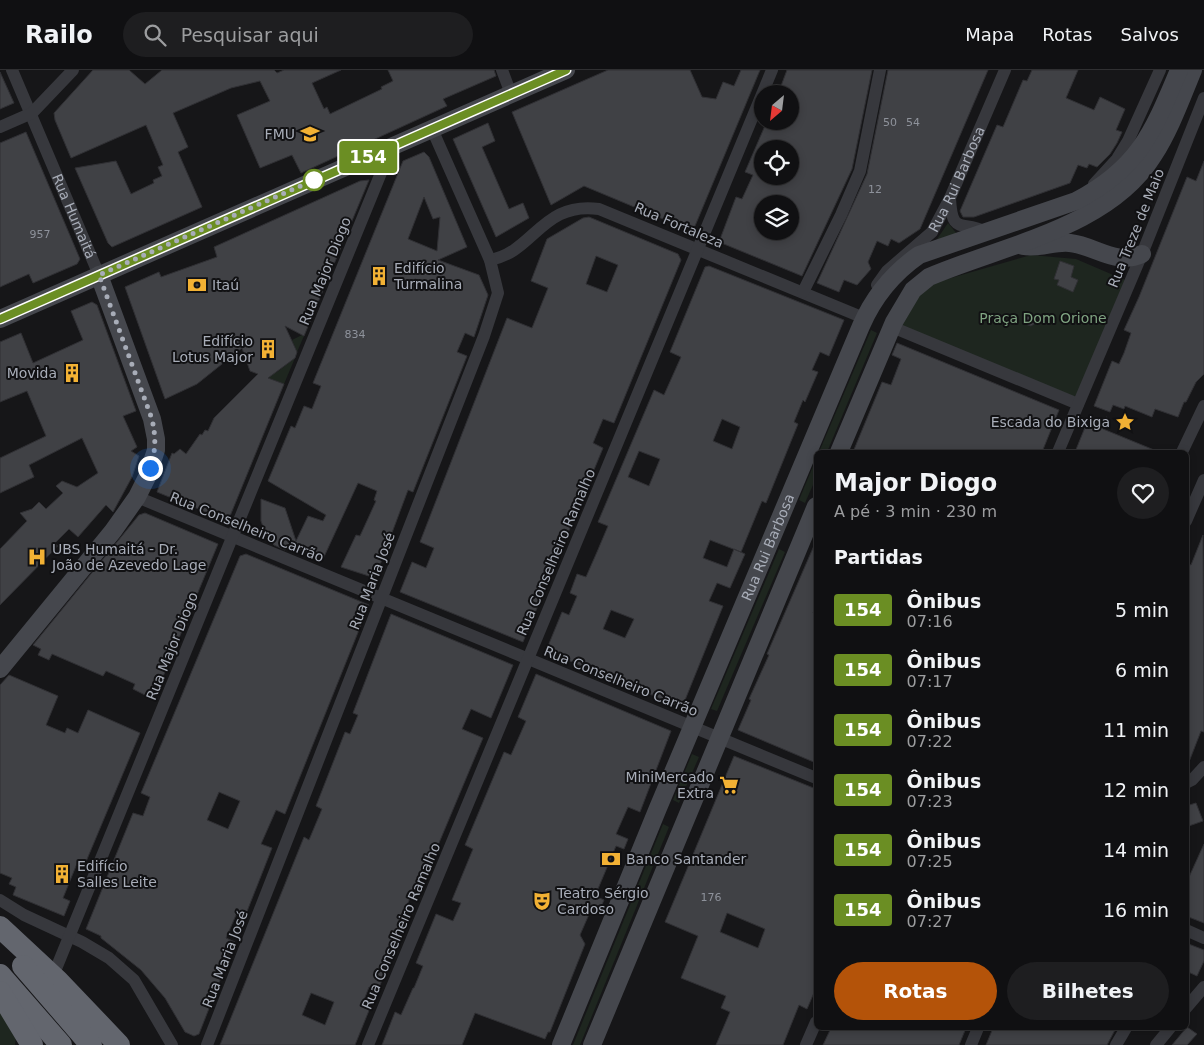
<!DOCTYPE html>
<html lang="pt">
<head>
<meta charset="utf-8">
<style>
  :root { --surface:#101012; --page:#1e1e20; --text:#f1f3f6; --muted:#9c9d9f; --line:#303032; --accent:#b45309 }
  body { margin:0; font-family:"DejaVu Sans",sans-serif; background:var(--page); color:var(--text); height:100vh; display:flex; flex-direction:column; font-size:19px; white-space:nowrap }
  * { box-sizing:border-box; margin:0 }
  p { font-size:16px; color:var(--muted) }
  .icon { flex:none; width:28px; height:28px; fill:none; stroke:currentColor; stroke-width:2; stroke-linecap:round; stroke-linejoin:round }
  .map { position:relative; flex:1; overflow:hidden }
  .details { position:absolute; left:814px; top:380px; width:375px; height:580px; display:flex; flex-direction:column; background:var(--surface); border-radius:8px; box-shadow:0 2px 8px #0003,0 0 0 1px var(--line) }
  .details>* { flex:none }
  .badge { padding:0 10px; border-radius:4px; font-size:18px; line-height:32px }
  .needle { width:32px; rotate:208deg }
  .fabs { position:absolute; left:754px; top:15px; display:grid; gap:10px }
  .fabs a { display:grid; place-items:center; width:45px; height:45px; border-radius:50%; background:var(--surface); box-shadow:0 2px 8px #0003,0 0 0 1px var(--line); font-size:25px }
  .you { position:absolute; width:25px; height:25px; margin:-12px; border:4px solid #fff; border-radius:50%; background:#1a73e8; box-shadow:0 0 0 8px #1a73e833 }
  .map>.badge { position:absolute; translate:-50% -50%; box-shadow:0 0 0 2px #fff }
  h2 { padding:0 20px; font-size:19px; line-height:45px }
  .round { display:grid; place-items:center; flex:none; width:52px; height:52px; border-radius:26px; background:var(--page) }
  .summary { display:flex; align-items:center; justify-content:space-between; height:85px; padding:0 20px }
  h1 { font-size:24px; font-weight:800; line-height:38px }
  .action { display:flex; gap:10px; margin-top:auto; padding:10px 20px }
  .action a { flex:1; height:58px; border-radius:30px; background:var(--accent); color:#fff; font-size:20px; font-weight:800; line-height:58px; text-align:center }
  .action a+a { background:var(--page); color:var(--text) }
  ul { padding:0; list-style:none }
  li { display:flex; align-items:center; gap:15px; height:60px; padding:0 20px }
  li div { flex:1 }
  li b { display:block; font-size:19px }
  li em { font-style:normal }
  li .badge { min-width:55px; font-weight:700; text-align:center }
  header { display:flex; align-items:center; gap:30px; box-sizing:border-box; height:70px; padding:0 25px; background:var(--surface); border-bottom:1px solid var(--line) }
  header strong { font-size:24px }
  nav { display:flex; gap:28px; margin-inline-start:auto; font-size:18px }
  .search { width:350px; height:45px; background:var(--page); display:flex; align-items:center; gap:12px; box-sizing:border-box; padding:0 18px; border-radius:28px; color:var(--muted); font-size:19px }
  .map>svg:first-child { display:block }
  .green { fill:#1e261f }
  .building { fill:#404145; stroke:#303034; fill-rule:evenodd }
  .lines { fill:none; stroke-linecap:round; stroke-linejoin:round }
  .street { stroke:#37383d; stroke-width:12 }
  .secondary { stroke:#45474d; stroke-width:18 }
  .highway-bridge { stroke:#63666e; stroke-width:22 }
  .line-casing { stroke:#fff; stroke-width:11 }
  .line { stroke:#6b8e23; stroke-width:8 }
  .walk { stroke:#a8adb8; stroke-width:5; stroke-dasharray:0 9 }
  .stop-dot { fill:#fff; stroke:#6b8e23; stroke-width:2.5 }
  .labels { text-anchor:middle; stroke-width:4; stroke-linejoin:round; paint-order:stroke }
  .number-label { font-size:11px; fill:#8e929b }
  .poi-label { font-size:14px; fill:#a8adb8; stroke:#111113; text-anchor:start }
  .street-label { font-size:14px; fill:#a8adb8; stroke:#111113 }
  .park-label { font-size:14px; fill:#7fa381; stroke:#111113 }
</style>
</head>
<body>
<header>
<strong>Railo</strong>
<div class="search"><svg class="icon" aria-label="search" viewBox="0 0 24 24"><circle cx="10" cy="10" r="6"/><path d="M15 15l6 6"/></svg>Pesquisar aqui</div>
<nav><a>Mapa</a><a>Rotas</a><a>Salvos</a></nav>
</header>
<div class="map">
<svg width="1204" height="975" viewBox="0 0 1204 975">
  <rect width="100%" height="100%" fill="#161618"/>
  <g class="green">
    <path d="M 948,153 L 957,164 L 933,175 Z"/>
    <path d="M 1031,185 L 1076,189 L 1125,210 L 1076,328 L 901,256 L 918,227 L 937,212 Z"/>
    <path d="M 871,260 L 877,263 L 827,382 L 819,382 Z"/>
    <path d="M 302,265 L 304,266 L 297,282 L 292,270 Z"/>
    <path d="M 295,288 L 284,314 L 264,306 L 277,302 Z"/>
    <path d="M 816,389 L 816,408 L 805,433 L 799,430 Z"/>
    <path d="M 779,479 L 785,482 L 717,641 L 711,639 Z"/>
    <path d="M 692,684 L 699,687 L 679,733 L 673,730 Z"/>
    <path d="M 663,754 L 669,757 L 580,975 L 573,975 Z"/>
    <path d="M 0,940 L 16,967 L 15,975 L 0,975 Z"/>
  </g>
  <g class="building">
    <path d="M 93,0 L 129,0 L 145,14 L 162,0 L 274,0 L 277,3 L 284,0 L 341,0 L 312,13 L 324,39 L 327,37 L 330,44 L 382,19 L 381,17 L 393,11 L 388,0 L 494,0 L 496,6 L 443,29 L 447,36 L 301,103 L 292,85 L 260,98 L 237,45 L 270,31 L 260,11 L 231,18 L 173,43 L 188,77 L 178,82 L 202,137 L 112,177 L 108,173 L 75,98 L 116,91 L 131,124 L 154,113 L 153,110 L 162,106 L 158,97 L 163,95 L 146,55 L 71,88 L 55,50 L 54,43 Z"/>
    <path d="M 608,0 L 690,0 L 702,27 L 716,29 L 723,12 L 734,16 L 741,0 L 760,0 L 695,156 L 687,159 L 584,116 L 551,135 L 512,42 Z"/>
    <path d="M 787,0 L 872,0 L 852,99 L 802,206 L 719,172 L 736,127 L 742,129 L 753,105 L 745,102 L 767,51 L 790,51 L 790,24 L 778,24 ZM 762,79 L 790,79 L 790,106 L 762,106 ZM 762,134 L 790,134 L 790,161 L 762,161 Z"/>
    <path d="M 888,0 L 988,0 L 920,159 L 899,173 L 891,169 L 888,176 L 877,171 L 868,192 L 871,199 L 857,215 L 844,210 L 839,222 L 817,213 L 867,104 Z"/>
    <path d="M 1032,0 L 1078,0 L 1066,28 L 1094,40 L 1100,27 L 1125,39 L 1116,60 L 1122,62 L 1117,73 L 1110,84 L 1097,97 L 1089,94 L 1087,98 L 1078,95 L 1070,113 L 974,147 L 963,147 L 960,141 L 997,55 L 1003,57 L 1023,10 L 1027,11 Z"/>
    <path d="M 0,2 L 14,33 L 0,39 Z"/>
    <path d="M 488,53 L 495,71 L 482,77 L 509,139 L 523,133 L 529,148 L 496,167 L 453,69 Z"/>
    <path d="M 26,62 L 80,189 L 77,194 L 33,213 L 29,204 L 0,217 L 0,73 Z"/>
    <path d="M 424,82 L 429,87 L 467,177 L 438,190 L 479,205 L 488,225 L 474,267 L 465,263 L 457,282 L 467,286 L 413,422 L 408,420 L 375,508 L 341,497 L 356,465 L 360,466 L 376,431 L 374,430 L 377,421 L 358,413 L 323,489 L 288,475 L 285,480 L 274,475 L 266,465 L 261,451 L 261,429 L 285,438 L 296,471 L 308,446 L 323,451 L 326,445 L 268,411 L 291,356 L 295,358 L 304,336 L 312,339 L 321,316 L 313,313 L 403,91 ZM 424,127 L 433,149 L 440,147 L 437,181 L 408,169 Z"/>
    <path d="M 1204,91 L 1204,304 L 1196,312 L 1186,332 L 1184,332 L 1178,347 L 1155,339 L 1152,347 L 1125,336 L 1124,339 L 1113,335 L 1110,342 L 1094,336 L 1112,291 L 1119,294 L 1124,283 L 1131,263 L 1124,260 L 1139,227 L 1187,107 L 1196,111 Z"/>
    <path d="M 369,110 L 304,266 L 285,256 L 297,282 L 295,288 L 268,308 L 284,314 L 228,451 L 157,422 L 172,383 L 174,384 L 180,379 L 186,384 L 200,364 L 202,365 L 205,360 L 208,361 L 214,348 L 258,304 L 250,301 L 242,278 L 197,314 L 165,329 L 125,217 L 159,202 L 161,207 L 217,187 L 214,177 L 360,111 Z"/>
    <path d="M 589,147 L 678,184 L 681,190 L 614,353 L 603,349 L 593,373 L 603,378 L 523,572 L 400,522 L 412,492 L 426,498 L 434,478 L 420,472 L 507,248 L 532,258 L 548,218 L 531,211 L 547,169 L 583,148 ZM 596,186 L 618,195 L 607,222 L 586,214 Z"/>
    <path d="M 1060,191 L 1074,196 L 1071,207 L 1078,210 L 1073,222 L 1057,215 L 1059,210 L 1054,209 Z"/>
    <path d="M 709,196 L 844,250 L 829,286 L 820,282 L 812,300 L 818,302 L 805,332 L 803,330 L 794,352 L 798,354 L 766,433 L 762,431 L 741,482 L 710,470 L 703,488 L 727,497 L 734,479 L 745,484 L 730,518 L 717,513 L 709,531 L 723,536 L 683,635 L 676,635 L 546,581 L 562,542 L 569,545 L 577,526 L 570,523 L 577,504 L 586,507 L 597,482 L 608,456 L 598,452 L 654,320 L 664,325 L 681,287 L 670,282 L 705,197 ZM 722,349 L 740,357 L 732,379 L 713,371 ZM 639,381 L 660,389 L 649,416 L 628,407 ZM 611,540 L 634,549 L 625,568 L 603,559 Z"/>
    <path d="M 92,232 L 97,235 L 136,341 L 123,346 L 137,377 L 131,381 L 139,386 L 132,407 L 113,442 L 106,435 L 78,467 L 69,459 L 55,473 L 58,476 L 0,535 L 0,479 L 27,451 L 20,443 L 32,439 L 39,432 L 46,439 L 63,423 L 56,416 L 62,411 L 77,417 L 98,403 L 82,368 L 29,395 L 34,407 L 0,423 L 0,388 L 46,366 L 27,321 L 0,332 L 0,272 L 21,263 L 33,293 L 83,270 L 71,241 Z"/>
    <path d="M 1029,243 L 1035,245 L 1037,252 L 1031,256 L 1025,254 L 1024,247 Z"/>
    <path d="M 897,273 L 1059,340 L 1042,382 L 853,382 L 882,312 L 891,315 L 901,289 L 892,285 Z"/>
    <path d="M 1107,347 L 1103,359 L 1159,382 L 1075,382 L 1086,355 Z"/>
    <path d="M 145,443 L 218,474 L 157,621 L 151,621 L 149,627 L 133,619 L 135,614 L 106,601 L 103,606 L 52,584 L 49,590 L 38,585 L 41,579 L 33,575 L 139,445 Z"/>
    <path d="M 1203,465 L 1204,662 L 1201,661 L 1187,697 L 1186,493 L 1191,495 Z"/>
    <path d="M 816,471 L 816,535 L 813,543 L 816,544 L 816,693 L 738,660 L 751,630 L 749,629 L 769,585 L 767,584 Z"/>
    <path d="M 246,484 L 369,535 L 285,744 L 276,740 L 261,774 L 272,778 L 244,849 L 236,845 L 226,868 L 235,872 L 199,964 L 194,966 L 185,962 L 165,928 L 141,900 L 101,868 L 101,866 L 86,859 L 133,743 L 143,746 L 150,727 L 141,723 L 240,486 ZM 219,722 L 240,731 L 228,759 L 207,750 Z"/>
    <path d="M 391,544 L 513,595 L 491,648 L 471,639 L 462,659 L 483,668 L 418,823 L 413,821 L 401,849 L 406,851 L 378,920 L 369,917 L 362,935 L 370,938 L 355,975 L 220,975 L 304,767 L 309,770 L 322,739 L 316,736 L 345,662 L 350,664 L 358,645 L 353,643 ZM 311,923 L 334,932 L 325,955 L 302,945 Z"/>
    <path d="M 536,604 L 671,661 L 640,742 L 628,737 L 616,764 L 628,769 L 624,779 L 616,776 L 595,826 L 604,830 L 601,837 L 590,842 L 580,865 L 585,874 L 550,962 L 548,962 L 545,969 L 475,943 L 462,975 L 382,975 L 395,942 L 401,945 L 413,918 L 414,918 L 423,896 L 416,893 L 436,844 L 453,851 L 461,833 L 452,830 L 473,779 L 465,775 L 504,682 L 511,685 L 526,651 L 518,647 Z"/>
    <path d="M 9,605 L 58,626 L 46,655 L 65,663 L 67,658 L 78,663 L 88,640 L 140,663 L 85,794 L 78,791 L 63,828 L 70,831 L 64,846 L 13,825 L 16,817 L 9,814 L 12,808 L 0,803 L 0,615 Z"/>
    <path d="M 734,686 L 816,719 L 816,918 L 807,939 L 799,935 L 783,975 L 716,975 L 730,942 L 721,938 L 726,926 L 681,908 L 698,866 L 665,852 ZM 727,843 L 765,859 L 758,878 L 720,862 Z"/>
    <path d="M 1196,733 L 1203,751 L 1186,757 L 1186,736 Z"/>
    <path d="M 1204,774 L 1204,853 L 1186,846 L 1186,806 L 1189,807 Z"/>
    <path d="M 1186,873 L 1204,880 L 1204,891 L 1197,906 L 1186,901 Z"/>
    <path d="M 1187,957 L 1197,964 L 1187,975 L 1172,975 Z"/>
    <path d="M 831,958 L 966,958 L 959,975 L 823,975 Z"/>
    <path d="M 993,958 L 1116,958 L 1107,975 L 986,975 Z"/>
  </g>
  <g class="lines">
    <g class="street">
      <path id="s1" d="M 12,0 L 99,205"/>
      <path d="M 502,0 L 511,24"/>
      <path d="M 0,57 L 32,43 L 73,0"/>
      <path d="M 1094,114 L 1117,89 L 1128,71 L 1160,0"/>
      <path d="M 950,128 C 952,167 962,149 986,162"/>
      <path d="M 490,190 C 534,182 542,131 599,139 L 864,248"/>
      <path id="s2" d="M 877,215 L 887,201 L 932,162 L 950,128 L 1005,0"/>
      <path d="M 803,222 L 841,145 L 860,101 L 880,0"/>
      <path d="M 892,257 L 1078,334"/>
      <path d="M 1058,382 L 1142,184 L 1204,28"/>
      <path d="M 1182,382 L 1204,336"/>
      <path d="M 137,427 L 816,708"/>
      <path d="M 1186,451 L 1204,410"/>
      <path d="M 1186,713 L 1192,710 L 1204,697"/>
      <path d="M 0,830 L 24,845 L 82,872 L 109,888 L 134,910 L 172,975"/>
      <path d="M 1186,860 L 1204,868"/>
      <path d="M 51,911 L 392,76"/>
      <path d="M 1186,938 L 1204,917"/>
      <path d="M 207,975 L 484,266 L 498,223 L 490,190 L 432,59"/>
      <path d="M 368,975 L 772,0"/>
      <path d="M 806,975 L 816,952"/>
      <path d="M 971,975 L 978,958"/>
      <path d="M 1116,975 L 1126,958"/>
      <path d="M 1156,975 L 1170,958"/>
    </g>
    <g class="secondary">
      <path d="M 1023,176 C 1039,179 1055,171 1070,173 C 1096,176 1116,196 1142,184"/>
      <path d="M 0,249 L 566,0"/>
      <path d="M 839,382 L 894,252 L 913,220 L 929,207 C 1003,175 1108,158 1153,86 C 1170,60 1181,29 1193,0"/>
      <path d="M 0,599 L 113,461 L 137,427 L 147,407 L 156,380 L 156,369 L 152,349 L 99,205"/>
      <path id="s3" d="M 561,975 L 658,738 L 861,256 C 874,226 893,203 919,185 L 1076,131 C 1139,98 1153,62 1179,0"/>
      <path d="M 592,975 L 816,436"/>
    </g>
    <g class="highway-bridge">
      <path d="M 0,857 L 58,911 L 119,975"/>
      <path d="M 23,896 L 91,975"/>
      <path d="M 0,905 L 61,975"/>
      <path d="M 0,922 L 32,975"/>
    </g>
  </g>
  <g class="lines">
    <g class="line-casing">
      <path id="line" d="M 0,249 L 566,0"/>
    </g>
    <use href="#line" class="line"/>
    <path class="walk" d="M 150,398 C 156,380 156,368 152,349 L 99,205 L 314,110"/>
  </g>
  <defs>
    <g id="university-bare" transform="scale(1.5)"><path d="M0-5L7-2L0 1L-7-2ZM-4 1L0 2.5L4 1V4Q0 6-4 4Z" fill="#f2b134" stroke="#111113" stroke-width="2.5" paint-order="stroke"/></g>
    <g id="building-bare" transform="scale(1.5)"><path d="M-4-6H4V6H1V3H-1V6H-4ZM-2.5-4.3h1.7v1.8h-1.7ZM.8-4.3h1.7v1.8H.8ZM-2.5-1h1.7V.8h-1.7ZM.8-1h1.7V.8H.8Z" fill="#f2b134" stroke="#111113" stroke-width="2.5" paint-order="stroke"/></g>
    <g id="bank-bare" transform="scale(1.5)"><path d="M-6-4H6V4H-6ZM0-2.3a2.3 2.3 0 1 0 0 4.6a2.3 2.3 0 1 0 0-4.6Z" fill="#f2b134" stroke="#111113" stroke-width="2.5" paint-order="stroke"/></g>
    <g id="sight-bare" transform="scale(1.5)"><path d="M0-6L1.8-2.2L6-1.7L2.9 1.2L3.7 5.4L0 3.3L-3.7 5.4L-2.9 1.2L-6-1.7L-1.8-2.2Z" fill="#f2b134" stroke="#111113" stroke-width="2.5" paint-order="stroke"/></g>
    <g id="hospital-bare" transform="scale(1.5)"><path d="M-5-5h3v3.5h4V-5h3V5h-3V1.5h-4V5h-3Z" fill="#f2b134" stroke="#111113" stroke-width="2.5" paint-order="stroke"/></g>
    <g id="supermarket-bare" transform="scale(1.5)"><path d="M-6-5.5h2.5l.6 2H6L4.5 2H-2.5L-4.4-4H-6ZM-1.5 3.2a1.3 1.3 0 1 0 .1 0ZM3 3.2a1.3 1.3 0 1 0 .1 0Z" fill="#f2b134" stroke="#111113" stroke-width="2.5" paint-order="stroke"/></g>
    <g id="theatre-bare" transform="scale(1.5)"><path d="M-5-5.5Q0-4 5-5.5V0Q5 5 0 6Q-5 5-5 0ZM-3.3-2.5H-1v1.5H-3.3ZM1-2.5H3.3v1.5H1ZM-2.8 1Q0 5.5 2.8 1Z" fill="#f2b134" stroke="#111113" stroke-width="2.5" paint-order="stroke"/></g>
  </defs>
  <g fill-rule="evenodd">
    <use href="#university-bare" x="310" y="64"/>
    <use href="#building-bare" x="379" y="206"/>
    <use href="#bank-bare" x="197" y="215"/>
    <use href="#building-bare" x="268" y="279"/>
    <use href="#building-bare" x="72" y="303"/>
    <use href="#sight-bare" x="1125" y="352"/>
    <use href="#hospital-bare" x="37" y="487"/>
    <use href="#supermarket-bare" x="729" y="715"/>
    <use href="#bank-bare" x="611" y="789"/>
    <use href="#building-bare" x="62" y="804"/>
    <use href="#theatre-bare" x="542" y="831"/>
  </g>
  <circle class="stop-dot" cx="314" cy="110" r="10"/>
  <g class="labels">
    <g class="number-label">
      <text x="890" y="56">50</text>
      <text x="913" y="56">54</text>
      <text x="875" y="123">12</text>
      <text x="40" y="168">957</text>
      <text x="355" y="268">834</text>
      <text x="711" y="831">176</text>
    </g>
    <g class="poi-label">
      <text x="295" y="69" text-anchor="end">FMU</text>
      <text x="394" y="203">Edifício<tspan x="394" dy="16">Turmalina</tspan></text>
      <text x="212" y="220">Itaú</text>
      <text x="253" y="276" text-anchor="end">Edifício<tspan x="253" dy="16">Lotus Major</tspan></text>
      <text x="57" y="308" text-anchor="end">Movida</text>
      <text x="1110" y="357" text-anchor="end">Escada do Bixiga</text>
      <text x="52" y="484">UBS Humaitá - Dr.<tspan x="52" dy="16">João de Azevedo Lage</tspan></text>
      <text x="714" y="712" text-anchor="end">MiniMercado<tspan x="714" dy="16">Extra</tspan></text>
      <text x="626" y="794">Banco Santander</text>
      <text x="77" y="801">Edifício<tspan x="77" dy="16">Salles Leite</tspan></text>
      <text x="557" y="828">Teatro Sérgio<tspan x="557" dy="16">Cardoso</tspan></text>
    </g>
    <g class="street-label">
      <text dy="5" stroke="none"><textPath href="#s2" startOffset="135">Rua Rui Barbosa</textPath></text>
      <text dy="5" stroke="none"><textPath href="#s1" startOffset="159">Rua Humaitá</textPath></text>
      <text transform="translate(679 155) rotate(23)" y="5">Rua Fortaleza</text>
      <text transform="translate(1136 158) rotate(-68)" y="5">Rua Treze de Maio</text>
      <text transform="translate(325 201) rotate(-68)" y="5">Rua Major Diogo</text>
      <text transform="translate(247 457) rotate(22)" y="5">Rua Conselheiro Carrão</text>
      <text dy="5" stroke="none"><textPath href="#s3" startOffset="539">Rua Rui Barbosa</textPath></text>
      <text transform="translate(556 482) rotate(-67)" y="5">Rua Conselheiro Ramalho</text>
      <text transform="translate(372 511) rotate(-69)" y="5">Rua Maria José</text>
      <text transform="translate(172 576) rotate(-68)" y="5">Rua Major Diogo</text>
      <text transform="translate(621 611) rotate(22)" y="5">Rua Conselheiro Carrão</text>
      <text transform="translate(401 856) rotate(-67)" y="5">Rua Conselheiro Ramalho</text>
      <text transform="translate(225 889) rotate(-69)" y="5">Rua Maria José</text>
    </g>
    <g class="park-label">
      <text x="1043" y="253">Praça Dom Orione</text>
    </g>
  </g>
</svg>
<div class="fabs">
<a><svg class="needle" viewBox="-14 -14 28 28"><path d="M0-13l5 13h-10z" fill="#e53935"/><path d="M0 13l5-13h-10z" fill="#9c9d9f"/></svg></a>
<a><svg class="icon" aria-label="locate" viewBox="0 0 24 24"><circle cx="12" cy="12" r="6"/><path d="M12 2v4M12 18v4M2 12h4M18 12h4"/></svg></a>
<a><svg class="icon" aria-label="layers" viewBox="0 0 24 24"><path d="M12 4l9 5-9 5-9-5zM3 14l9 5 9-5"/></svg></a>
</div>
<div class="you" style="left:150px;top:398px"></div>
<b class="badge" style="left:368px;top:87px;background:#6b8e23;color:#fff">154</b>
<section class="details">
<div class="summary"><div><h1>Major Diogo</h1><p>A pé · 3 min · 230 m</p></div><a class="round"><svg class="icon" aria-label="heart" viewBox="0 0 24 24"><path d="M12 20l-8-8c-3-5 5-10 8-4 3-6 11-1 8 4z"/></svg></a></div>
<h2>Partidas</h2>
<ul>
<li><span class="badge" style="background:#6b8e23;color:#fff">154</span><div><b>Ônibus</b><p>07:16</p></div><em>5 min</em></li>
<li><span class="badge" style="background:#6b8e23;color:#fff">154</span><div><b>Ônibus</b><p>07:17</p></div><em>6 min</em></li>
<li><span class="badge" style="background:#6b8e23;color:#fff">154</span><div><b>Ônibus</b><p>07:22</p></div><em>11 min</em></li>
<li><span class="badge" style="background:#6b8e23;color:#fff">154</span><div><b>Ônibus</b><p>07:23</p></div><em>12 min</em></li>
<li><span class="badge" style="background:#6b8e23;color:#fff">154</span><div><b>Ônibus</b><p>07:25</p></div><em>14 min</em></li>
<li><span class="badge" style="background:#6b8e23;color:#fff">154</span><div><b>Ônibus</b><p>07:27</p></div><em>16 min</em></li>
</ul>
<div class="action"><a>Rotas</a><a>Bilhetes</a></div>
</section>
</div>
</body>
</html>
